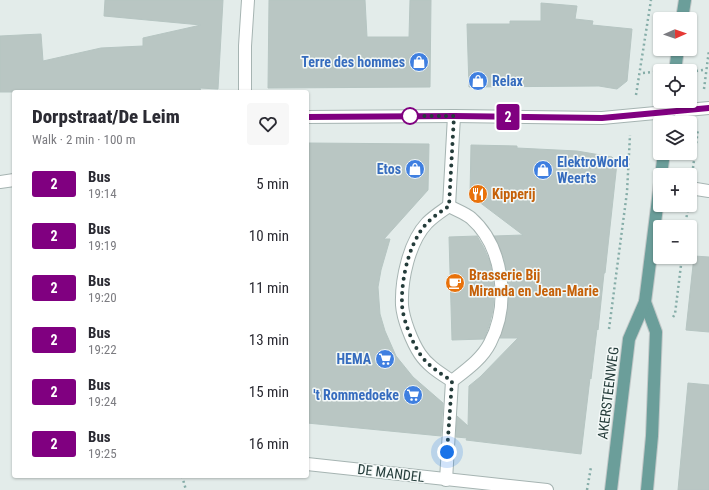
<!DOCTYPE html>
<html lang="en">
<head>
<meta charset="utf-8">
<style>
  :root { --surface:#fff; --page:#f7f7f7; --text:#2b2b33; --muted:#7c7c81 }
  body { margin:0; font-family:"Roboto Condensed",sans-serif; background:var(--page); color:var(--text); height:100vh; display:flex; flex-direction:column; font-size:15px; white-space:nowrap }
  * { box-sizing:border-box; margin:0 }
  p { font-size:13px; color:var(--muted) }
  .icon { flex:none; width:22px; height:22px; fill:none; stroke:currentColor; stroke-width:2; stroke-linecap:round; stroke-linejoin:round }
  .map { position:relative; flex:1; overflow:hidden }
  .panel { position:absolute; left:12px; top:90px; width:297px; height:388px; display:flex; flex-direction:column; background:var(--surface); border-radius:4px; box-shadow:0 1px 3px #0004 }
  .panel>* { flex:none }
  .badge { padding:0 8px; border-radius:3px; font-size:14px; line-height:26px }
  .needle { width:26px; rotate:88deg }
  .fabs { position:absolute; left:653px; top:12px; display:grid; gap:8px }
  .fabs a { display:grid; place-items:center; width:44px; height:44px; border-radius:4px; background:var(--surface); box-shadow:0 1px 3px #0004; font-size:20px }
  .you { position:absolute; width:20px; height:20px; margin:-10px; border:3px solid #fff; border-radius:50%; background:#1a73e8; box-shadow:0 0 0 6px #1a73e833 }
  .map>.badge { position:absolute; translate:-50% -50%; box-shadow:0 0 0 2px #fff }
  .round { display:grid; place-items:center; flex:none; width:42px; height:42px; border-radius:4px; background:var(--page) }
  .overview { display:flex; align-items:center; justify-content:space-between; height:68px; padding:0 20px }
  h1 { font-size:19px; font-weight:800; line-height:30px }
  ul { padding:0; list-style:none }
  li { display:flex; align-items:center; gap:12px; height:52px; padding:0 20px }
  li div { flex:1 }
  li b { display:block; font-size:15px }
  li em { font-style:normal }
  li .badge { min-width:44px; font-weight:700; text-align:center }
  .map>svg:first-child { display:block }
  .building { fill:#b9c6c3; stroke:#b6c5c2 }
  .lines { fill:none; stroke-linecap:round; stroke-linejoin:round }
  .lane-casing { stroke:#a6b4b2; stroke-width:14 }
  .street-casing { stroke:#a6b4b2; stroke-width:14 }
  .primary-casing { stroke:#c2c8c8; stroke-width:14 }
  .path { stroke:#86ada8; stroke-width:2.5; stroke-dasharray:2 3; stroke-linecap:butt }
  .lane { stroke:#fff; stroke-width:12 }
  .street { stroke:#fff; stroke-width:12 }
  .primary { stroke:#6b9e9a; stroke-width:12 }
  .line-casing { stroke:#fff; stroke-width:9 }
  .line { stroke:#800080; stroke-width:6 }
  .walk { stroke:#243c3a; stroke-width:4; stroke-dasharray:0 7.2 }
  .stop-dot { fill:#fff; stroke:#800080; stroke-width:2 }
  .labels { text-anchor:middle; stroke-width:3; stroke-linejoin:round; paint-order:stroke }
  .shop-label { font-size:14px; font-weight:bold; fill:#366cbe; stroke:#f3f8f7; text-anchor:end }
  .food-label { font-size:14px; font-weight:bold; fill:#c56008; stroke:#f3f8f7; text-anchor:start }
  .street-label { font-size:14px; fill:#243c3a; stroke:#f3f8f7 }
</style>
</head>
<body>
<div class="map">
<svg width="709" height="490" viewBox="0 0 709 490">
  <rect width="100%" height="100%" fill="#e3ecea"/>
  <g class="building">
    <path d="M 105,0 L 223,0 L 218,89 L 200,88 L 201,92 L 0,92 L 0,36 L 41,34 L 43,61 L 101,48 L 143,46 L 143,38 L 201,25 L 104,16 Z"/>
    <path d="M 269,0 L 365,0 L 367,37 L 409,37 L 410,0 L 431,0 L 430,87 L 268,88 Z"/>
    <path d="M 541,3 L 577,6 L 575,19 L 593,21 L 592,25 L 632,29 L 627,81 L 617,89 L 599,86 L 469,87 L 467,24 L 510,24 L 510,21 L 541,21 Z"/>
    <path d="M 307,143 L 429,144 L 428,190 L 384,239 L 390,239 L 381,270 L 378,287 L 379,301 L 380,314 L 385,331 L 396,356 L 413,377 L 443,403 L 441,436 L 307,423 Z"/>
    <path d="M 471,145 L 517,146 L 517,148 L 577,151 L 612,157 L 617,163 L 605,273 L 604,273 L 598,330 L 597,329 L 591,379 L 590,378 L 581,454 L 466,440 L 467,438 L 456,437 L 457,416 L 468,426 L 469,386 L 480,377 L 518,338 L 500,338 L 507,313 L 509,294 L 508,277 L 504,259 L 494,236 L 523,235 L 470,195 Z"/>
    <path d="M 477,236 L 484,248 L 490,262 L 493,278 L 494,294 L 493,310 L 489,326 L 484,339 L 452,340 L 449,237 Z"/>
    <path d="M 694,256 L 709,257 L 709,332 L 686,330 Z"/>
    <path d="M 688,383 L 709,385 L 709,490 L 678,490 Z"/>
  </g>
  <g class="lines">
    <g class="lane-casing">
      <g id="lane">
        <path d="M 690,188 L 709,191"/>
        <path d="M 307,464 L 547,490"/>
      </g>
    </g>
    <g class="street-casing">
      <g id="street">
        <path d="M 245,92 L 245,46 L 248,0"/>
        <path d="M 307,117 L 454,116 L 602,118 L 709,108"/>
        <path d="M 0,182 L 14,180"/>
        <path d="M 449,206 C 442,211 434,216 427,223 C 409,242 401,280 402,305 C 403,319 412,342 420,354 C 428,366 440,373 452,381"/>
        <path d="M 449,206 L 454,116"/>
        <path d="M 446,480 L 452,381 C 466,370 482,359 490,343 C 510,305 504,247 471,218 C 465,213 456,210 449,206"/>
      </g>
    </g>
    <g class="primary-casing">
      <g id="primary">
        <path d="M 682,19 L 685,0"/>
        <path d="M 675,71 L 678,49"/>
        <path d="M 668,123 L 671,101"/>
        <path d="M 661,175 L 664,153"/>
        <path d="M 645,302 L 656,332 L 652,436 L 647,490"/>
        <path d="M 611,490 L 629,339 L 645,302 L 660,183"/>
      </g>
    </g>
    <g class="path">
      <path d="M 696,71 L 703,70"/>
      <path d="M 643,73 L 654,72"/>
      <path d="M 704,89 L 709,50"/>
      <path d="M 636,95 L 651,0"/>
      <path d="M 693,168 L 698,129"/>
      <path d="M 685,227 L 688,208"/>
      <path d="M 673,317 L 675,314 L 682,257"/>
      <path d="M 609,329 L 627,192 L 630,135"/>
      <path d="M 182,476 L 186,490"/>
      <path d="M 587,490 L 591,467"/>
    </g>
    <use href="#lane" class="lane"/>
    <use href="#street" class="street"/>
    <use href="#primary" class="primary"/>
  </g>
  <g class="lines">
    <g class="line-casing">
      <path id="line" d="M 307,117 L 454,116 L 602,118 L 709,108"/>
    </g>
    <use href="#line" class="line"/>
    <path class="walk" d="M 410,116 L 454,116 L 449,206 C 442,211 434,216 427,223 C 409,242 401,279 402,305 C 403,320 412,342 420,354 C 428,366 440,373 452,381 L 447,452"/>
  </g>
  <defs>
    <g id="shop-disc" transform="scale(1)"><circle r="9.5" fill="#3f7fe0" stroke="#f3f8f7"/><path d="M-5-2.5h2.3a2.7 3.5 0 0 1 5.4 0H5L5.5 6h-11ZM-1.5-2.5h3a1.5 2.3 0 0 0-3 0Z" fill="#fff"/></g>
    <g id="restaurant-disc" transform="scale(1)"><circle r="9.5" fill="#e8710a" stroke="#f3f8f7"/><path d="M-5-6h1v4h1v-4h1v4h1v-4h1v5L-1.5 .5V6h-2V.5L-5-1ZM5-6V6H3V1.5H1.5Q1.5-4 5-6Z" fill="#fff"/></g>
    <g id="cafe-disc" transform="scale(1)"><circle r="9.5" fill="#e8710a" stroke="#f3f8f7"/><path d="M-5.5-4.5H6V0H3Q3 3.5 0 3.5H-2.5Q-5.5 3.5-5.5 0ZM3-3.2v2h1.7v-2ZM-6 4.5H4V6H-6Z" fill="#fff"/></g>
    <g id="supermarket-disc" transform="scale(1)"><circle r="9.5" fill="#3f7fe0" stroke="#f3f8f7"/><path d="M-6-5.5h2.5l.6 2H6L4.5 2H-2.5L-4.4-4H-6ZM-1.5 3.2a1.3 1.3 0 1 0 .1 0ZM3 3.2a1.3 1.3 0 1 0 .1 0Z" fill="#fff"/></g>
  </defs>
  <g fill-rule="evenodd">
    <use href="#shop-disc" x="419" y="62"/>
    <use href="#shop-disc" x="478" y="81"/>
    <use href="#shop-disc" x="415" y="169"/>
    <use href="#shop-disc" x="543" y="170"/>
    <use href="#restaurant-disc" x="478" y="194"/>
    <use href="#cafe-disc" x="455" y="283"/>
    <use href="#supermarket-disc" x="385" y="359"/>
    <use href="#supermarket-disc" x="413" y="395"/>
  </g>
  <circle class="stop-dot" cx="410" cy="116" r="8"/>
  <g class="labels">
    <g class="shop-label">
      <text x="405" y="67">Terre des hommes</text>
      <text x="492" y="86" text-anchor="start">Relax</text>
      <text x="557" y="167" text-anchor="start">ElektroWorld<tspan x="557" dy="16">Weerts</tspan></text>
      <text x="401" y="174">Etos</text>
      <text x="371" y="364">HEMA</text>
      <text x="399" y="400">'t Rommedoeke</text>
    </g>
    <g class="food-label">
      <text x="492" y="199">Kipperij</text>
      <text x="469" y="280">Brasserie Bij<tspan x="469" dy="16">Miranda en Jean-Marie</tspan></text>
    </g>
    <g class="street-label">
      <text transform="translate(608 393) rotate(-83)" y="5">AKERSTEENWEG</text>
      <text transform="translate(391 473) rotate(7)" y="5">DE MANDEL</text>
    </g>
  </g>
</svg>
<div class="fabs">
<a><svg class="needle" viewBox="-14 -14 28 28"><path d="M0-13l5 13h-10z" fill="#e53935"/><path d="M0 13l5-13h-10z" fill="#7c7c81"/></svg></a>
<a><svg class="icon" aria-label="locate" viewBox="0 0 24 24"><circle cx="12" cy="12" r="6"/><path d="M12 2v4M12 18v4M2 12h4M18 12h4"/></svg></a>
<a><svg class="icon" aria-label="layers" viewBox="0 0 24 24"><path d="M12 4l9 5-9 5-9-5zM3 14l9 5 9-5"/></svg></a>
<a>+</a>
<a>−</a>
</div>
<div class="you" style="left:447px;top:452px"></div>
<b class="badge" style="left:508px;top:117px;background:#800080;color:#fff">2</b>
<section class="panel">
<div class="overview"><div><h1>Dorpstraat/De Leim</h1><p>Walk · 2 min · 100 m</p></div><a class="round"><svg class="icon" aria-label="heart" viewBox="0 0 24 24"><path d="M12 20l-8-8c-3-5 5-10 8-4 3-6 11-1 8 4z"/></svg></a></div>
<ul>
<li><span class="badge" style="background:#800080;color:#fff">2</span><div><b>Bus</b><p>19:14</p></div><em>5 min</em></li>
<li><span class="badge" style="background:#800080;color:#fff">2</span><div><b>Bus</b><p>19:19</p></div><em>10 min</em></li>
<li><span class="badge" style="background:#800080;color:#fff">2</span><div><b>Bus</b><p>19:20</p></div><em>11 min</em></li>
<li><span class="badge" style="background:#800080;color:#fff">2</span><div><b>Bus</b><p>19:22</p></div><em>13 min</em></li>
<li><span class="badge" style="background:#800080;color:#fff">2</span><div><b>Bus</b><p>19:24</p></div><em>15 min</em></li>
<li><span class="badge" style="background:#800080;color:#fff">2</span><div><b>Bus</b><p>19:25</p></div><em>16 min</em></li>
</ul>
</section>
</div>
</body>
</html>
